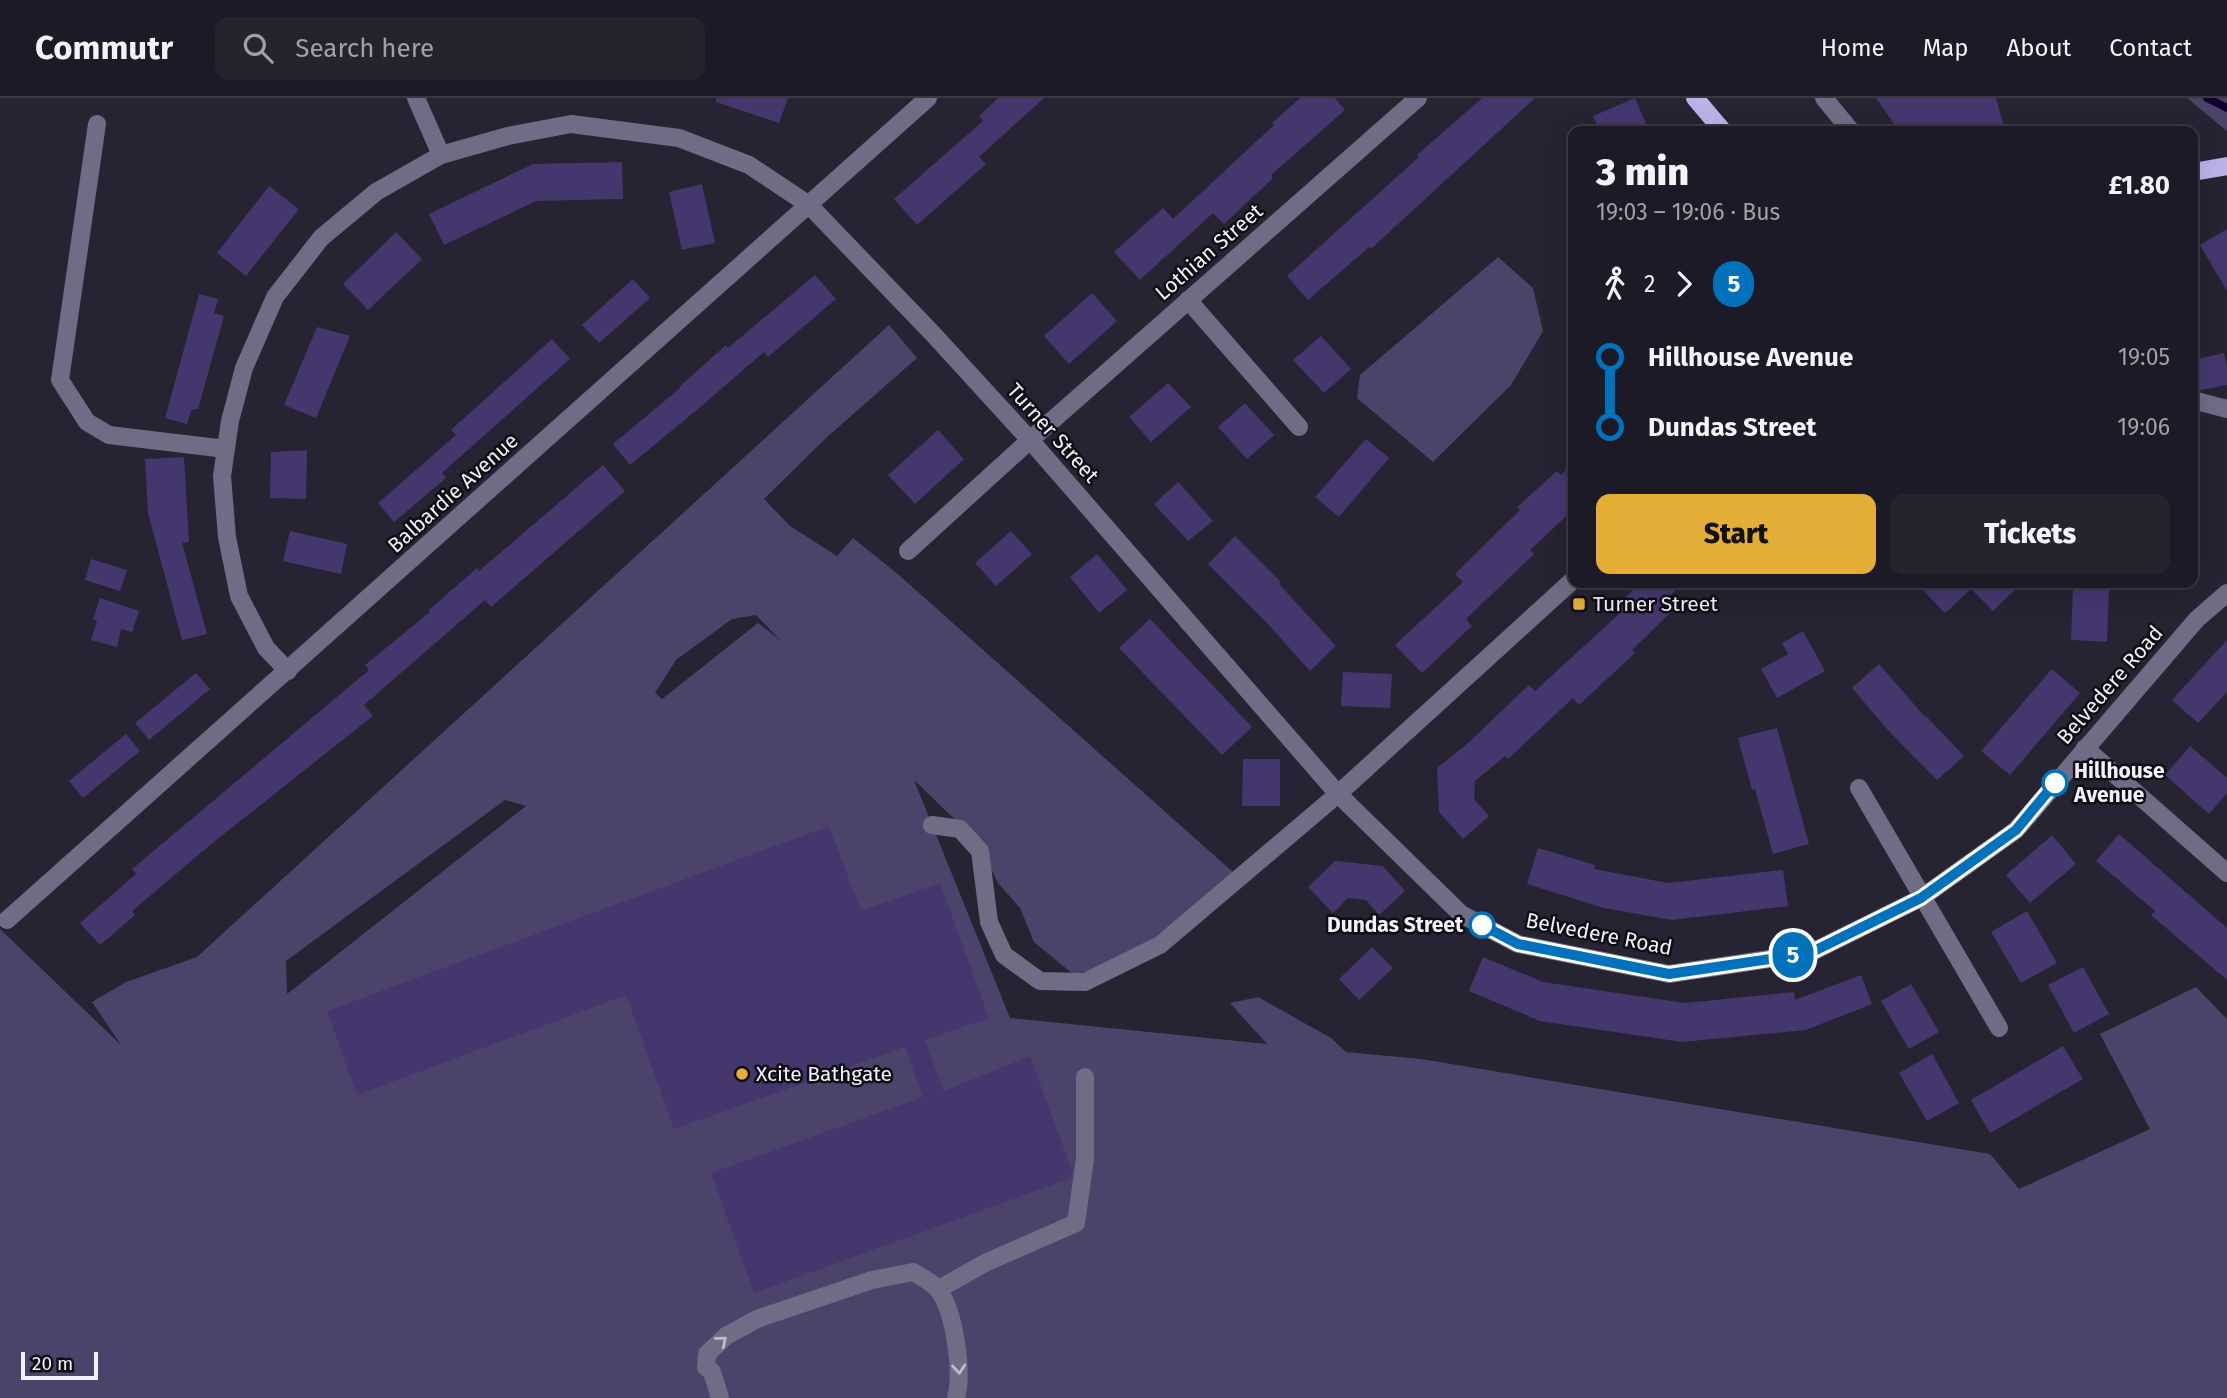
<!DOCTYPE html>
<html lang="en">
<head>
<meta charset="utf-8">
<style>
  :root { --surface:#1c1a26; --page:#25232e; --text:#f1f3f6; --muted:#a0a1a7; --line:#3a3843; --accent:#e4ad35 }
  body { margin:0; font-family:"Fira Sans",sans-serif; background:var(--page); color:var(--text); height:100vh; display:flex; flex-direction:column; font-size:26px; white-space:nowrap }
  * { box-sizing:border-box; margin:0 }
  p { font-size:23px; color:var(--muted) }
  .icon { flex:none; width:38px; height:38px; fill:none; stroke:currentColor; stroke-width:2; stroke-linecap:round; stroke-linejoin:round }
  .map { position:relative; flex:1; overflow:hidden }
  .panel { position:absolute; left:1568px; top:28px; width:630px; height:462px; display:flex; flex-direction:column; background:var(--surface); border-radius:14px; box-shadow:0 7px 28px #0002,0 0 0 2px var(--line) }
  .panel>* { flex:none }
  .badge { padding:0 14px; border-radius:23px; font-size:24px; line-height:46px }
  .scale { position:absolute; left:21px; bottom:18px; width:77px; box-sizing:border-box; padding-left:7px; border:4px solid #f2f1fb; border-top:0; font-size:19px; line-height:24px; white-space:nowrap; color:#f2f1fb; -webkit-text-stroke:5px #0f0e14; paint-order:stroke }
  .map>.badge { position:absolute; translate:-50% -50%; box-shadow:0 0 0 4px #fff }
  .legs { display:flex; align-items:center; gap:10px; height:77px; padding:0 28px; font-size:23px }
  .legs p { margin-inline-start:auto }
  .head { display:flex; align-items:center; justify-content:space-between; height:119px; padding:0 28px }
  h1 { font-size:38px; font-weight:800; line-height:52px }
  .button { display:flex; gap:14px; margin-top:auto; padding:14px 28px }
  .button a { flex:1; height:80px; border-radius:14px; background:var(--accent); color:#111; font-size:28px; font-weight:800; line-height:80px; text-align:center }
  .button a+a { background:var(--page); color:var(--text) }
  ul { padding:0 28px; list-style:none }
  li { display:flex; align-items:center; gap:24px; height:70px; font-size:26px }
  li i { display:grid; place-items:center; width:10px; height:100%; margin:0 9px; background:currentColor }
  li i::after { content:''; width:18px; height:18px; margin:-9px; border:5px solid; border-radius:50%; background:var(--surface) }
  li p { margin-inline-start:auto }
  li:first-child i { background:linear-gradient(#0000 50%,currentColor 0) }
  li:last-child i { background:linear-gradient(currentColor 50%,#0000 0) }
  header { display:flex; align-items:center; gap:42px; box-sizing:border-box; height:98px; padding:0 35px; background:var(--surface); border-bottom:2px solid var(--line) }
  header strong { font-size:33px }
  nav { display:flex; gap:38px; margin-inline-start:auto; font-size:24px }
  .search { width:490px; height:63px; background:var(--page); display:flex; align-items:center; gap:18px; box-sizing:border-box; padding:0 24px; border-radius:14px; color:var(--muted); font-size:26px }
  .map>svg:first-child { display:block }
  .green { fill:#4b436a; fill-rule:evenodd }
  .lines { fill:none; stroke-linecap:round; stroke-linejoin:round }
  .stream { stroke:#10002e; stroke-width:8 }
  .building { fill:#44376e }
  .minor { stroke:#706c86; stroke-width:18 }
  .major { stroke:#bcb2e9; stroke-width:18 }
  .oneway { stroke:#bebccc }
  .line-1-casing { stroke:#fff; stroke-width:16 }
  .line-1 { stroke:#0072bc; stroke-width:10 }
  .poi-dot { fill:#e4ad35; stroke:#0f0e14; stroke-width:2.5 }
  .stop-1-dot { fill:#fff; stroke:#0072bc; stroke-width:3.5 }
  .labels { text-anchor:middle; stroke-width:5; stroke-linejoin:round; paint-order:stroke }
  .street-label { font-size:21px; fill:#f2f1fb; stroke:#0f0e14 }
  .poi-label { font-size:21px; fill:#f2f1fb; stroke:#0f0e14; text-anchor:start }
  .stop-label { font-size:21px; font-weight:bold; fill:#f2f1fb; stroke:#0f0e14; text-anchor:start }
</style>
</head>
<body>
<header>
<strong>Commutr</strong>
<div class="search"><svg class="icon" aria-label="search" viewBox="0 0 24 24"><circle cx="10" cy="10" r="6"/><path d="M15 15l6 6"/></svg>Search here</div>
<nav><a>Home</a><a>Map</a><a>About</a><a>Contact</a></nav>
</header>
<div class="map">
<svg width="2227" height="1300" viewBox="0 0 2227 1300">
  <rect width="100%" height="100%" fill="#262332"/>
  <g class="green">
    <path d="M 2187,0 L 2227,0 L 2227,33 Z"/>
    <path d="M 1498,159 L 1533,190 L 1543,233 L 1511,287 L 1433,364 L 1357,300 L 1360,277 Z"/>
    <path d="M 889,227 L 917,260 L 826,340 L 764,401 L 790,428 L 837,458 L 853,440 L 900,478 L 1234,775 C 1186,816 1138,868 1073,876 L 1034,844 L 1020,810 L 998,785 L 978,744 L 914,682 L 1010,920 L 1267,946 L 1230,905 L 1258,899 L 1331,940 L 1346,954 L 1421,961 L 1990,1056 L 2019,1091 L 2150,1031 L 2100,936 L 2196,889 L 2227,921 L 2227,1300 L 0,1300 L 0,831 L 121,947 L 92,904 L 126,884 L 197,859 ZM 756,517 L 780,542 L 758,525 L 662,601 L 655,595 L 676,562 L 732,521 ZM 505,702 L 526,708 L 287,896 L 286,863 Z"/>
  </g>
  <g class="lines">
    <path class="stream" d="M 2207,0 L 2227,10"/>
  </g>
  <g class="building">
    <path d="M 716,0 L 788,0 L 779,25 L 716,4 Z"/>
    <path d="M 998,0 L 1044,0 L 979,59 L 986,66 L 917,127 L 894,101 L 983,23 L 979,18 Z"/>
    <path d="M 1300,0 L 1335,0 L 1345,12 L 1271,77 L 1273,80 L 1224,126 L 1213,115 L 1140,182 L 1114,154 L 1163,110 L 1173,121 L 1274,27 L 1272,25 Z"/>
    <path d="M 1482,0 L 1535,0 L 1371,151 L 1369,149 L 1308,202 L 1287,178 L 1419,59 L 1417,57 Z"/>
    <path d="M 1635,0 L 1649,33 L 1600,33 L 1593,18 Z"/>
    <path d="M 1876,0 L 1996,0 L 2005,33 L 1899,33 Z"/>
    <path d="M 622,64 L 623,101 L 536,103 L 444,147 L 429,116 L 533,66 Z"/>
    <path d="M 702,86 L 715,145 L 682,152 L 669,94 Z"/>
    <path d="M 269,88 L 299,111 L 246,178 L 217,155 Z"/>
    <path d="M 2227,131 L 2227,193 L 2200,147 Z"/>
    <path d="M 396,134 L 422,161 L 368,212 L 343,186 Z"/>
    <path d="M 815,177 L 836,201 L 768,259 L 764,254 L 698,311 L 630,367 L 613,346 L 680,290 L 679,289 L 726,247 L 728,250 Z"/>
    <path d="M 633,181 L 650,200 L 599,245 L 582,227 Z"/>
    <path d="M 1092,195 L 1117,223 L 1069,266 L 1044,238 Z"/>
    <path d="M 199,196 L 218,201 L 214,215 L 224,218 L 198,311 L 191,312 L 187,326 L 165,320 Z"/>
    <path d="M 317,229 L 350,238 L 316,320 L 284,307 Z"/>
    <path d="M 1321,238 L 1351,271 L 1324,295 L 1293,262 Z"/>
    <path d="M 552,241 L 570,261 L 442,375 L 446,380 L 394,424 L 378,405 L 456,337 L 451,332 Z"/>
    <path d="M 2224,255 L 2227,269 L 2227,287 L 2201,292 L 2193,291 L 2193,262 Z"/>
    <path d="M 1168,285 L 1191,309 L 1151,344 L 1129,319 Z"/>
    <path d="M 1245,305 L 1274,337 L 1247,361 L 1218,329 Z"/>
    <path d="M 938,332 L 964,361 L 915,406 L 888,377 Z"/>
    <path d="M 1366,341 L 1389,360 L 1339,419 L 1315,399 Z"/>
    <path d="M 307,352 L 306,401 L 270,400 L 271,354 Z"/>
    <path d="M 184,359 L 189,444 L 182,445 L 207,536 L 182,542 L 148,415 L 145,361 Z"/>
    <path d="M 1573,364 L 1573,412 L 1530,452 L 1534,456 L 1466,521 L 1472,528 L 1422,575 L 1395,547 L 1463,484 L 1455,476 L 1520,412 L 1517,409 L 1557,373 L 1561,377 Z"/>
    <path d="M 603,367 L 625,393 L 491,509 L 485,502 L 364,607 L 373,618 L 210,747 L 132,813 L 135,817 L 100,847 L 80,825 L 136,776 L 132,771 L 369,572 L 365,567 L 430,514 L 429,512 L 477,470 L 479,473 Z"/>
    <path d="M 1178,384 L 1213,423 L 1188,443 L 1154,406 Z"/>
    <path d="M 290,433 L 347,446 L 341,476 L 283,463 Z"/>
    <path d="M 1011,433 L 1032,456 L 996,488 L 975,465 Z"/>
    <path d="M 1235,438 L 1281,484 L 1279,486 L 1336,548 L 1310,573 L 1267,525 L 1208,466 Z"/>
    <path d="M 1097,456 L 1127,492 L 1099,515 L 1070,479 Z"/>
    <path d="M 91,461 L 127,472 L 120,493 L 85,482 Z"/>
    <path d="M 1640,485 L 1684,485 L 1665,502 L 1674,511 L 1632,552 L 1635,555 L 1579,607 L 1573,600 L 1508,661 L 1505,658 L 1475,683 L 1474,701 L 1489,718 L 1463,741 L 1439,714 L 1437,670 L 1467,646 L 1529,587 L 1535,593 L 1620,515 L 1615,510 Z"/>
    <path d="M 1916,485 L 2022,485 L 1993,513 L 1971,491 L 1945,515 Z"/>
    <path d="M 2073,490 L 2109,491 L 2107,544 L 2071,542 Z"/>
    <path d="M 100,500 L 139,513 L 132,534 L 121,531 L 117,549 L 91,542 L 97,523 L 93,521 Z"/>
    <path d="M 1150,521 L 1252,629 L 1222,657 L 1119,550 Z"/>
    <path d="M 1803,533 L 1825,573 L 1777,600 L 1761,571 L 1788,556 L 1782,545 Z"/>
    <path d="M 2227,542 L 2227,594 L 2198,625 L 2172,602 Z"/>
    <path d="M 1879,566 L 1925,619 L 1926,618 L 1964,658 L 1937,682 L 1886,630 L 1852,590 Z"/>
    <path d="M 2052,571 L 2080,595 L 2010,677 L 1981,653 Z"/>
    <path d="M 1343,574 L 1392,576 L 1390,610 L 1341,608 Z"/>
    <path d="M 196,575 L 210,591 L 149,642 L 135,625 Z"/>
    <path d="M 1777,630 L 1809,746 L 1773,756 L 1755,691 L 1752,692 L 1738,640 Z"/>
    <path d="M 126,636 L 140,653 L 83,700 L 69,683 Z"/>
    <path d="M 2190,648 L 2227,680 L 2227,695 L 2209,716 L 2165,677 Z"/>
    <path d="M 1243,661 L 1280,661 L 1280,708 L 1242,708 Z"/>
    <path d="M 829,728 L 861,813 L 940,785 L 989,920 L 925,942 L 944,993 L 1030,958 L 1072,1073 L 1071,1080 L 754,1195 L 711,1075 L 923,999 L 905,949 L 674,1031 L 626,897 L 357,997 L 327,913 Z"/>
    <path d="M 2119,736 L 2227,830 L 2227,882 L 2151,817 L 2155,813 L 2096,763 Z"/>
    <path d="M 2052,737 L 2076,766 L 2030,805 L 2006,777 Z"/>
    <path d="M 1538,750 L 1595,767 L 1594,771 L 1668,785 L 1783,772 L 1788,808 L 1672,822 L 1604,810 L 1527,786 Z"/>
    <path d="M 1335,763 L 1383,768 L 1405,793 L 1379,817 L 1366,802 L 1348,800 L 1333,815 L 1308,789 Z"/>
    <path d="M 2027,813 L 2057,865 L 2021,885 L 1991,834 Z"/>
    <path d="M 1372,849 L 1393,870 L 1359,902 L 1339,881 Z"/>
    <path d="M 1483,859 L 1543,884 L 1685,905 L 1794,894 L 1795,902 L 1861,877 L 1872,906 L 1806,932 L 1682,944 L 1540,923 L 1469,893 Z"/>
    <path d="M 2083,869 L 2109,916 L 2074,935 L 2048,887 Z"/>
    <path d="M 1911,886 L 1939,934 L 1909,951 L 1881,903 Z"/>
    <path d="M 2063,948 L 2083,981 L 1990,1035 L 1971,1002 Z"/>
    <path d="M 1932,956 L 1959,1005 L 1927,1023 L 1899,975 Z"/>
  </g>
  <g class="lines">
    <g class="minor">
      <path d="M 416,0 L 441,57"/>
      <path d="M 1824,0 L 1851,33"/>
      <path d="M 97,26 L 60,282 L 87,324 L 109,337 L 226,351"/>
      <path d="M 1188,202 L 1299,329"/>
      <path d="M 2193,302 L 2227,311"/>
      <path d="M 908,453 L 1030,342 L 1418,0"/>
      <path d="M 288,573 L 266,550 L 239,498 L 227,439 L 222,378 L 230,323 L 244,270 L 275,199 L 321,140 L 376,94 L 441,57 L 508,38 L 571,26 L 679,40 L 749,67 L 809,107 L 933,236 L 1030,342 L 1338,696 L 1461,816 L 1518,846 L 1669,876 L 1810,855 L 1921,800 L 2016,732 L 2197,521 L 2227,495"/>
      <path d="M 2085,650 L 2227,775"/>
      <path d="M 1859,690 L 1999,930"/>
      <path d="M 932,727 L 960,731 L 980,753 L 989,824 L 1004,857 L 1040,883 L 1085,884 L 1160,847 L 1338,696 L 1573,482"/>
      <path d="M 7,822 L 928,0"/>
      <path d="M 939,1191 L 985,1165 L 1076,1125 L 1085,1061 L 1085,979"/>
      <path d="M 720,1300 L 712,1274 L 706,1269 L 707,1256 L 726,1238 L 757,1221 L 872,1182 L 913,1174 C 921,1179 934,1185 939,1193 C 955,1215 963,1275 956,1300"/>
    </g>
    <g class="major">
      <path d="M 1695,0 L 1723,33"/>
      <path d="M 2193,74 L 2227,68"/>
    </g>
  </g>
  <defs><path id="oneway-chevron" d="M-2-3.5L2.5 0L-2 3.5" fill="none" stroke-width="1.6" stroke-linecap="round" stroke-linejoin="round" transform="scale(1.75)"/></defs>
  <g class="oneway">
    <use href="#oneway-chevron" transform="translate(722 1243) rotate(-39)"/>
    <use href="#oneway-chevron" transform="translate(959 1271) rotate(85)"/>
  </g>
  <g class="lines">
    <g class="line-1-casing">
      <path id="line-1" d="M 1482,827 L 1518,846 L 1669,876 L 1810,855 L 1921,800 L 2016,732 L 2055,685"/>
    </g>
    <use href="#line-1" class="line-1"/>
  </g>
  <g class="poi-dot">
    <rect x="1572" y="499" width="14" height="14" rx="3.5"/>
    <circle cx="742" cy="976" r="7"/>
  </g>
  <g class="stop-1-dot">
    <circle cx="2055" cy="685" r="12"/>
    <circle cx="1482" cy="827" r="12"/>
  </g>
  <g class="labels">
    <g class="street-label">
      <text transform="translate(1209 154) rotate(-41)" y="7">Lothian Street</text>
      <text transform="translate(1053 335) rotate(48)" y="7">Turner Street</text>
      <text transform="translate(453 395) rotate(-42)" y="7">Balbardie Avenue</text>
      <text transform="translate(2110 587) rotate(-49)" y="7">Belvedere Road</text>
      <text transform="translate(1599 836) rotate(11)" y="7">Belvedere Road</text>
    </g>
    <g class="poi-label">
      <text x="1593" y="513">Turner Street</text>
      <text x="756" y="983">Xcite Bathgate</text>
    </g>
    <g class="stop-label">
      <text x="2074" y="680">Hillhouse<tspan x="2074" dy="24">Avenue</tspan></text>
      <text x="1463" y="834" text-anchor="end">Dundas Street</text>
    </g>
  </g>
</svg>
<div class="scale">20 m</div>
<b class="badge" style="left:1793px;top:857px;background:#0072bc;color:#fff">5</b>
<section class="panel">
<div class="head"><div><h1>3 min</h1><p>19:03 – 19:06 · Bus</p></div><b>£1.80</b></div>
<div class="legs"><svg class="icon" aria-label="walk" viewBox="0 0 24 24"><circle cx="13" cy="4" r="2"/><path d="M13 8l-2 6 4 7M11 14l-3 7M7 12l3-4h3l4 4"/></svg>2<svg class="icon" aria-label="forward" viewBox="0 0 24 24"><path d="M9 5l7 7-7 7"/></svg><b class="badge" style="background:#0072bc;color:#fff">5</b></div>
<ul>
<li><i style="color:#0072bc"></i><b>Hillhouse Avenue</b><p>19:05</p></li>
<li><i style="color:#0072bc"></i><b>Dundas Street</b><p>19:06</p></li>
</ul>
<div class="button"><a>Start</a><a>Tickets</a></div>
</section>
</div>
</body>
</html>
